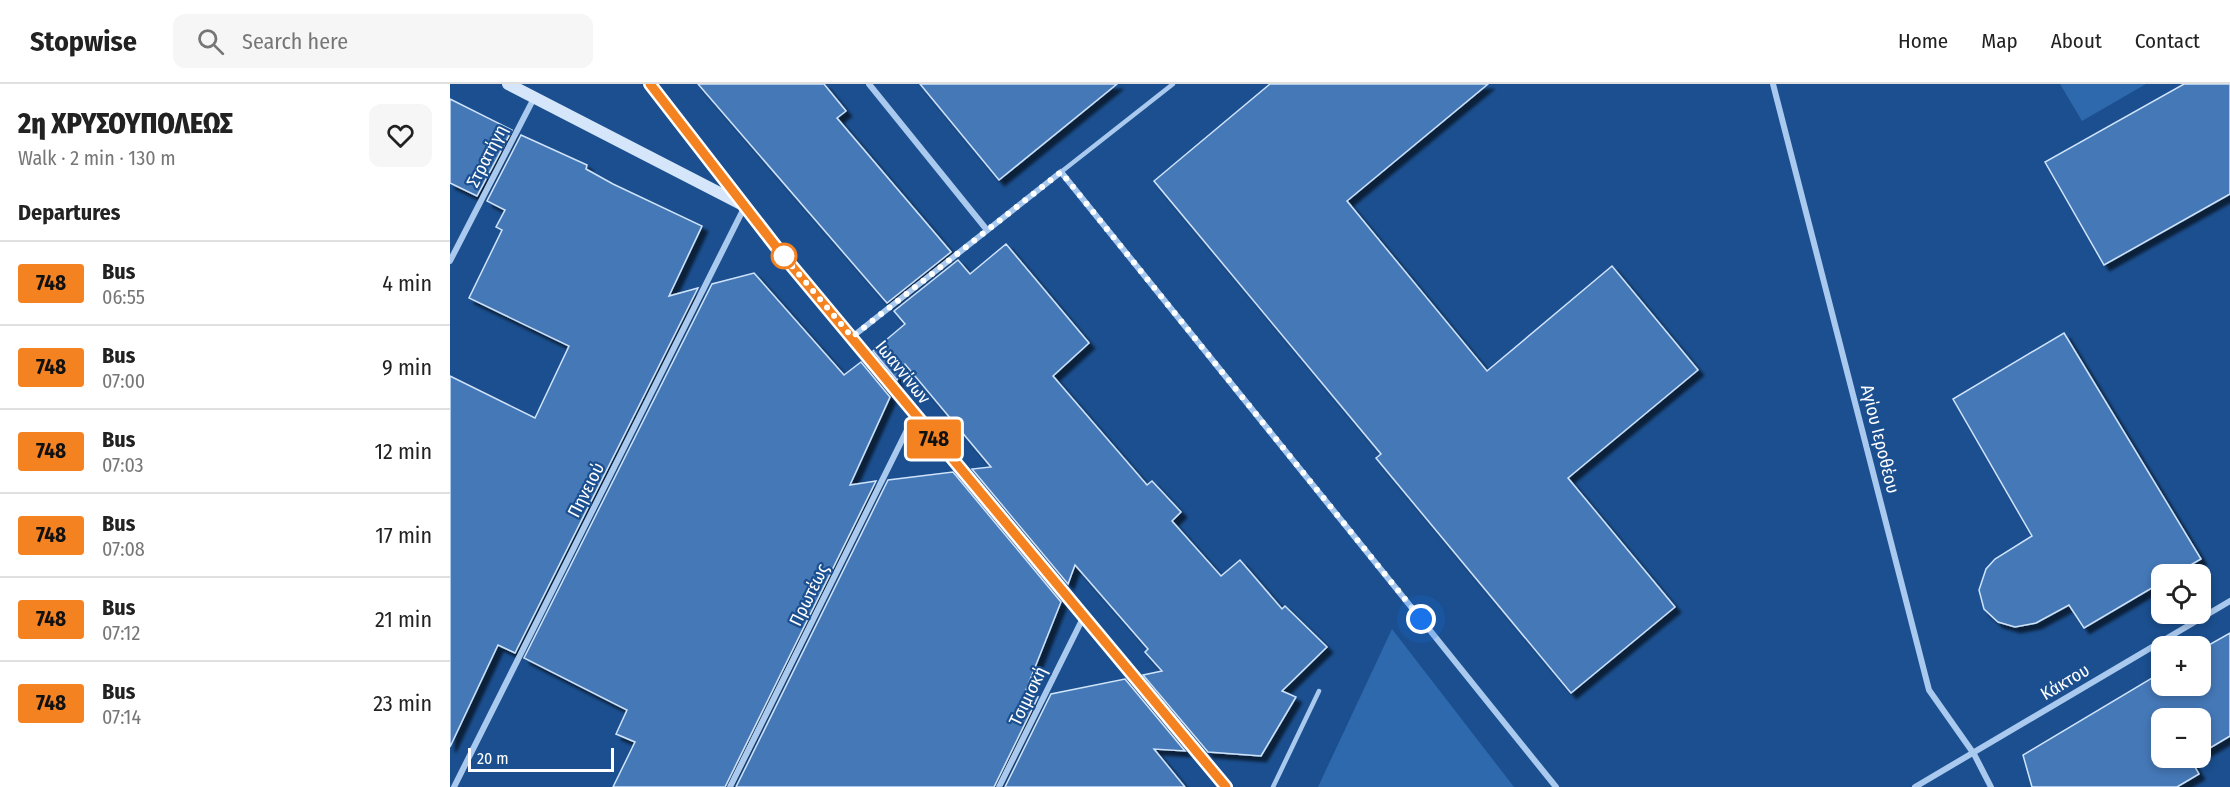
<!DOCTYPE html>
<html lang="en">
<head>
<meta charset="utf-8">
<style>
  :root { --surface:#fff; --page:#f6f6f6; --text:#222; --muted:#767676; --line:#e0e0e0 }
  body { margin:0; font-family:"Fira Sans Condensed",sans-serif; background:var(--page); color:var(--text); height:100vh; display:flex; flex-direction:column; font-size:22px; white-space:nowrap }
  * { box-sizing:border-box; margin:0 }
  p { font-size:20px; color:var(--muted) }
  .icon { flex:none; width:33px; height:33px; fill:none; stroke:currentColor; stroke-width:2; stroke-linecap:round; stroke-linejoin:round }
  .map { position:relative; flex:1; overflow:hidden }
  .side { display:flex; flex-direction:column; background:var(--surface); width:450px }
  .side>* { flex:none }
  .badge { padding:0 12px; border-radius:4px; font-size:21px; line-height:39px }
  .fabs { position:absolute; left:1701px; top:480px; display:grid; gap:12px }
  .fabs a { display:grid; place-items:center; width:60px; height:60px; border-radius:12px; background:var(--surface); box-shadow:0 3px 9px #0003; font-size:30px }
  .scale { position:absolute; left:18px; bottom:15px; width:146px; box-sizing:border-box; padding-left:6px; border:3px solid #fff; border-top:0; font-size:16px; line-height:21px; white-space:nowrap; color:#fff; -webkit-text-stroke:4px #1b4f8f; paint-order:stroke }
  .you { position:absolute; width:30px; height:30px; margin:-15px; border:4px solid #fff; border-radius:50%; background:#1a73e8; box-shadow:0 0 0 9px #1a73e833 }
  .map>.badge { position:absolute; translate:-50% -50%; box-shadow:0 0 0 3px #fff }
  h2 { padding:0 18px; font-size:22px; line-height:54px }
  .round { display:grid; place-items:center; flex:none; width:63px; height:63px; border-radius:12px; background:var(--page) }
  .headline { display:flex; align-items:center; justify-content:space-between; height:102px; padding:0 18px }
  h1 { font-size:28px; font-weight:800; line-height:45px }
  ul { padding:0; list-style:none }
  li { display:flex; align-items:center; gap:18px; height:84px; padding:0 18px; border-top:2px solid var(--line) }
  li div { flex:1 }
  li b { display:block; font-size:22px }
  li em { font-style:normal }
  li .badge { min-width:66px; font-weight:700; text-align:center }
  header { display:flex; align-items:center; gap:36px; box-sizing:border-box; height:84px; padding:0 30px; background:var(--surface); border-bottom:2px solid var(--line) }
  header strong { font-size:28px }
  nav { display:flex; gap:33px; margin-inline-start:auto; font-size:21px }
  .search { width:420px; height:54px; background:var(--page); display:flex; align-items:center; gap:15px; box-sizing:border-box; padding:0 21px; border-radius:12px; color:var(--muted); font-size:22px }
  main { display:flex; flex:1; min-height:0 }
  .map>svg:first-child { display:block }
  .green { fill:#2e69ad }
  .building { fill:#4478b7; stroke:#cfe3fa; stroke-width:1.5; filter:url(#shadow) }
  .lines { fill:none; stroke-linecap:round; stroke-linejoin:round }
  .lane { stroke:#a9c9ee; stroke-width:4.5 }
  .street { stroke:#a9c9ee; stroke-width:6 }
  .secondary { stroke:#d6e6fa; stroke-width:12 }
  .line-casing { stroke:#fff; stroke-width:14 }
  .line { stroke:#f58220; stroke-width:9 }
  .walk { stroke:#fff; stroke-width:6; stroke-dasharray:0 10.8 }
  .stop-dot { fill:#fff; stroke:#f58220; stroke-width:3 }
  .labels { text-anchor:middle; stroke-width:4.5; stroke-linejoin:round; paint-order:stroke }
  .street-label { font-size:18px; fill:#fff; stroke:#1b4f8f }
</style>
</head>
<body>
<header>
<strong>Stopwise</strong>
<div class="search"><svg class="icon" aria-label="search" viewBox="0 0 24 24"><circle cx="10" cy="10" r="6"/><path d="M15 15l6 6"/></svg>Search here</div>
<nav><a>Home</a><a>Map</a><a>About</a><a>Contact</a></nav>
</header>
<main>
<section class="side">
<div class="headline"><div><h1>2η ΧΡΥΣΟΥΠΟΛΕΩΣ</h1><p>Walk · 2 min · 130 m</p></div><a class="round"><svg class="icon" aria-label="heart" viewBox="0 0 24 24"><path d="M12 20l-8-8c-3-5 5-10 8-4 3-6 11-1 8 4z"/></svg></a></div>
<h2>Departures</h2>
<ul>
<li><span class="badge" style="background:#f58220;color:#111">748</span><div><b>Bus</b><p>06:55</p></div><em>4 min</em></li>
<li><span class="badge" style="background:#f58220;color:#111">748</span><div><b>Bus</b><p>07:00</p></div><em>9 min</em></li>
<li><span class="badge" style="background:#f58220;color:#111">748</span><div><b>Bus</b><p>07:03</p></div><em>12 min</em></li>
<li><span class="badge" style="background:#f58220;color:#111">748</span><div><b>Bus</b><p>07:08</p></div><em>17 min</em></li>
<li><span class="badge" style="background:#f58220;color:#111">748</span><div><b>Bus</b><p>07:12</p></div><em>21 min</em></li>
<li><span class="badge" style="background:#f58220;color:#111">748</span><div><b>Bus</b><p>07:14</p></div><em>23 min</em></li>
</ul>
</section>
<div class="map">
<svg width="1780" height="703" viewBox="0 0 1780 703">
  <defs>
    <filter id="shadow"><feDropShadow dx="5.5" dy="5.5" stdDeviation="1.5" flood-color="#0009"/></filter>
  </defs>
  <rect width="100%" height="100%" fill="#1b4f8f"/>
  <g class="green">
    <path d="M 1610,0 L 1696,0 L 1632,37 Z"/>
    <path d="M 942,545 L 1064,703 L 868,703 Z"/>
  </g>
  <g class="building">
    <path d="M 248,0 L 374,0 L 396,27 L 387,34 L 501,168 L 437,219 Z"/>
    <path d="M 470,0 L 667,0 L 549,96 Z"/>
    <path d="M 820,0 L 1038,0 L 897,117 L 1037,287 L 1162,182 L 1248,286 L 1118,394 L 1225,523 L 1121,609 L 926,374 L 931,370 L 704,97 Z"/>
    <path d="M 1734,0 L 1780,0 L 1780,110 L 1654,181 L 1595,78 Z"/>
    <path d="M 0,15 L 62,46 L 27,112 L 0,99 Z"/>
    <path d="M 71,51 L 137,81 L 136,85 L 163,100 L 252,142 L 219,212 L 248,204 L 65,569 L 48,561 L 0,663 L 0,292 L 85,334 L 119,262 L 19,214 L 52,146 L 46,143 L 55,126 L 37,117 Z"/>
    <path d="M 556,160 L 639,259 L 603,292 L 697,401 L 702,397 L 731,428 L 722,437 L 771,492 L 790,476 L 832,525 L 835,522 L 877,563 L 832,607 L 846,613 L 811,672 L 758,668 L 693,591 L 712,587 L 695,568 L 698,565 L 625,481 L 618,500 L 522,385 L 541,383 L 455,280 L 447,296 L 423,267 L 455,240 L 444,227 L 508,176 L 520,190 Z"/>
    <path d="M 304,189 L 394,291 L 411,278 L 440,313 L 400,401 L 426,397 L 275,703 L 163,703 L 185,658 L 166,650 L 177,626 L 74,574 L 262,200 Z"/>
    <path d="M 1614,249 L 1751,475 L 1725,490 L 1712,490 L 1712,498 L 1634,544 L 1619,521 L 1586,539 L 1565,543 L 1548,538 L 1534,525 L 1529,506 L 1536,485 L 1545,475 L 1582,452 L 1503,315 Z"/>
    <path d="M 503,388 L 611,518 L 572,616 L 588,613 L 544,703 L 286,703 L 438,396 Z"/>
    <path d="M 1780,549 L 1780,652 L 1750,670 L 1750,634 L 1712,634 L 1712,674 L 1746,674 L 1741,676 L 1749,690 L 1727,703 L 1582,703 L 1573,671 L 1712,588 L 1712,602 L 1750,602 L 1750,566 Z"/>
    <path d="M 675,595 L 735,667 L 704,665 L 735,703 L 555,703 L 601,610 Z"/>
  </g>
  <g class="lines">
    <g class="lane">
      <path d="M 611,88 L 723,0"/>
      <path d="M 823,703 L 869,607"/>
    </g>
    <g class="street">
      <path d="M 419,0 L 537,146"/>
      <path d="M 1323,0 L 1479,606 L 1524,670 L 1541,703"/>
      <path d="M 0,177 L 84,14"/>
      <path d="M 402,253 L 611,88 L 1106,703"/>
      <path d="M 4,703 L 295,122"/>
      <path d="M 280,703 L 464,332"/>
      <path d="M 549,703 L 633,534"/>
      <path d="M 1465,703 L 1780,517"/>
    </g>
    <g class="secondary">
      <path d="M 58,0 L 291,120"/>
      <path d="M 200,0 L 331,169 L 776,703"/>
    </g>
  </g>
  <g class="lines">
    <g class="line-casing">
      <path id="line" d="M 200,0 L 331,169 L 776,703"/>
    </g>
    <use href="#line" class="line"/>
    <path class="walk" d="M 334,172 L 331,169 L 402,253 L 611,88 L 971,535"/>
  </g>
  <circle class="stop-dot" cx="334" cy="172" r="12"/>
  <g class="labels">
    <g class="street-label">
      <text transform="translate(37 72) rotate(-63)" y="6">Στρατήγη</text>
      <text transform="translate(453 288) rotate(51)" y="6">Ιωαννίνων</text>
      <text transform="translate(1430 355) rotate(76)" y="6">Αγίου Ιεροθέου</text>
      <text transform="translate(136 406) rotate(-63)" y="6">Πηνειού</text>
      <text transform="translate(359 511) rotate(-64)" y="6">Πρωτέως</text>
      <text transform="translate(1615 598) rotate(-31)" y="6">Κάκτου</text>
      <text transform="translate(578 612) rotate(-64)" y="6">Τσιμισκή</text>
    </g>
  </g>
</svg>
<div class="fabs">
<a><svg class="icon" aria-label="locate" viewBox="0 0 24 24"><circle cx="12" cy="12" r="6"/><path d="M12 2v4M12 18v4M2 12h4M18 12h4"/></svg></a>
<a>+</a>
<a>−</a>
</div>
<div class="scale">20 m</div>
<div class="you" style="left:971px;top:535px"></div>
<b class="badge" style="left:484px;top:355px;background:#f58220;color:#111">748</b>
</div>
</main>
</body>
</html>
